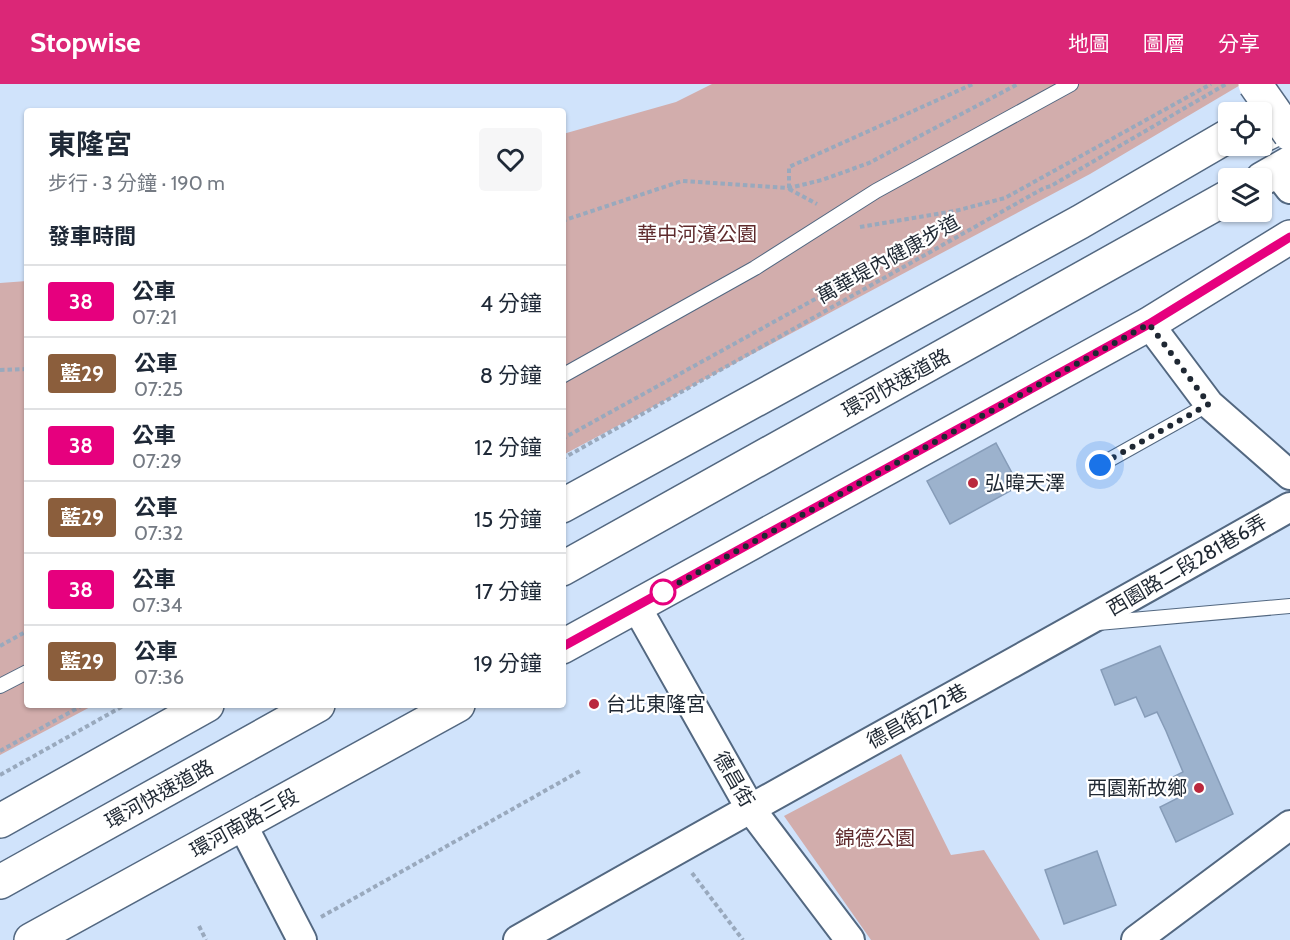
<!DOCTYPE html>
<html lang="zh-TW">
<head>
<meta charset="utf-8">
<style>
  :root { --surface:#fff; --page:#f6f6f7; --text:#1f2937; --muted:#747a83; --line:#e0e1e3; --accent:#db2777 }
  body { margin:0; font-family:Cabin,"Noto Sans TC",sans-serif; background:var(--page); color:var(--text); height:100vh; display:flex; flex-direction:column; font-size:22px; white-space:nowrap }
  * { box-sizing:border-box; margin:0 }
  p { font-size:20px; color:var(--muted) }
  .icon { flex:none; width:33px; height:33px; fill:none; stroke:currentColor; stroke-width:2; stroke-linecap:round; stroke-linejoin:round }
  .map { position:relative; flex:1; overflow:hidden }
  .drawer { position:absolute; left:24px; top:24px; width:542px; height:600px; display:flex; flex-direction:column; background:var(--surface); border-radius:6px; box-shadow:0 2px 4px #0004 }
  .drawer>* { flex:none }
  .badge { padding:0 12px; border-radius:4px; font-size:21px; line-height:39px }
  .tools { position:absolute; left:1218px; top:18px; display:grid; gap:12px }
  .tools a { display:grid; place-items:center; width:54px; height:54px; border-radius:6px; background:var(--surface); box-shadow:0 2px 4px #0004; font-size:30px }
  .you { position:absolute; width:30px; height:30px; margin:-15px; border:4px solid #fff; border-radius:50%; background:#1a73e8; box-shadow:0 0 0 9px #1a73e833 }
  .map>.badge { position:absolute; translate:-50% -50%; box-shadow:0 0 0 3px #fff }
  h2 { padding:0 24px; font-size:22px; line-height:54px }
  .round { display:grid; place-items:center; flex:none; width:63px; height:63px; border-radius:6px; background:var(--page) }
  .summary { display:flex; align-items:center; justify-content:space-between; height:102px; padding:0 24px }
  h1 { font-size:28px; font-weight:700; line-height:45px }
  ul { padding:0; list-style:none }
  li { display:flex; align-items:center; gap:18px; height:72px; padding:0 24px; border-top:2px solid var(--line) }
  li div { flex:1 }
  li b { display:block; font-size:22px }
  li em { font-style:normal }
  li .badge { min-width:66px; font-weight:700; text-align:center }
  header { display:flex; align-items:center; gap:36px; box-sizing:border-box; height:84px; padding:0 30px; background:var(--accent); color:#fff }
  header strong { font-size:28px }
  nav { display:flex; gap:33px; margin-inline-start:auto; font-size:21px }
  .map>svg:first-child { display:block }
  .green { fill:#d2adac }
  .building { fill:#9cb2cd; stroke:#869cb8; stroke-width:1.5 }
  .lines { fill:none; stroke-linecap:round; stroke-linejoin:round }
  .service-casing { stroke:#536881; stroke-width:16 }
  .minor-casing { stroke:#536881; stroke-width:32 }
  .tertiary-casing { stroke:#536881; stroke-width:36 }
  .trunk-casing { stroke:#536881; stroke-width:36 }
  .path { stroke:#99a9bd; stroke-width:4; stroke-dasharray:4.5 3; stroke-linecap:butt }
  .service { stroke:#fff; stroke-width:14 }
  .minor { stroke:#fff; stroke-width:28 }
  .tertiary { stroke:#fff; stroke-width:33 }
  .trunk { stroke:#fff; stroke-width:33 }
  .secondary-bridge-casing { stroke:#536881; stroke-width:36; stroke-linecap:butt }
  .secondary-bridge { stroke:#fff; stroke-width:33 }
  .line-casing { stroke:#fff; stroke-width:14 }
  .line { stroke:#e6007e; stroke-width:9 }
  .walk { stroke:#1f2833; stroke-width:6; stroke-dasharray:0 10.8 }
  .poi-dot { fill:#ba283d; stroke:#fff; stroke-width:2 }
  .stop-dot { fill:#fff; stroke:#e6007e; stroke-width:3 }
  .labels { text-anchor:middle; stroke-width:4.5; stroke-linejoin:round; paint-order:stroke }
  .park-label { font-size:20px; fill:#5f2b2d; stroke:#fff }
  .street-label { font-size:20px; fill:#1f2833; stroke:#fff }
  .poi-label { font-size:20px; fill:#1f2833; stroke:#fff; text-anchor:start }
</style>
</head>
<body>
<header>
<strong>Stopwise</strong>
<nav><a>地圖</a><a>圖層</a><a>分享</a></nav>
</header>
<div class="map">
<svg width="1290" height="856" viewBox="0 0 1290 856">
  <rect width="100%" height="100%" fill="#d0e3fb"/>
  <g class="green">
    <path d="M 712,0 L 1242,0 L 1090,90 L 563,371 L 563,50 L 676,18 Z"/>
    <path d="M 27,197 L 27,621 L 94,621 L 0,671 L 0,199 Z"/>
    <path d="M 901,670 L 951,771 L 984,766 L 1040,856 L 871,856 L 784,732 Z"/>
  </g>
  <g class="building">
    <path d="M 996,359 L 1019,402 L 950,440 L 927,397 Z"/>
    <path d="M 1160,562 L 1233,730 L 1176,758 L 1160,723 L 1180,713 L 1171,694 L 1183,688 L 1166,647 L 1157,628 L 1145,633 L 1136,613 L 1115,621 L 1101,586 Z"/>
    <path d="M 1097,767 L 1116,821 L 1064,840 L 1045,786 Z"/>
  </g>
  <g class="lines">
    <g class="service-casing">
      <g id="service">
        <path d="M 562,292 L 755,184 L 876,107 L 1071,0"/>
        <path d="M 1100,381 L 1209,320"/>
        <path d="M 1098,539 L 1290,522"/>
        <path d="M 0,602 L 27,588"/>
      </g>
    </g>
    <g class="minor-casing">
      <g id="minor">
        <path d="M 1276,87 L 1290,105"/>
        <path d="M 1149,240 L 1209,320 L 1290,391"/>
        <path d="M 636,522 L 750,724 L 850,856"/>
        <path d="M 242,740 L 302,856"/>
        <path d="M 518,856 C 774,709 1034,569 1290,423"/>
        <path d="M 1136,856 L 1290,741"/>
      </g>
    </g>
    <g class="tertiary-casing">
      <g id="tertiary">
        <path d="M 562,563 L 1149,240 L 1290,153"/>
        <path d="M 31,856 L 458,621"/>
      </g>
    </g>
    <g class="trunk-casing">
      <g id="trunk">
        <path d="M 1262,52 L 1290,38"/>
        <path d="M 1262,95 L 1290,79"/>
        <path d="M 562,422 L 1080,138 L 1228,52"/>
        <path d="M 562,485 L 1228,113"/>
        <path d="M 0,737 L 207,621"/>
        <path d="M 0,798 L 318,621"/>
      </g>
    </g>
    <g class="path">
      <path d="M 789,104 L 789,83 L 973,0"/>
      <path d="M 789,105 L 817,120"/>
      <path d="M 562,137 L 682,97 L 789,104 L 822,96 L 869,79 L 1018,0"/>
      <path d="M 860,143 L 955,127 L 1005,114 L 1211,0"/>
      <path d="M 0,286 L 27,285"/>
      <path d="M 562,355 L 940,146 L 955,128"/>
      <path d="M 562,375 L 1044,104 L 1051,102 L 1226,0"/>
      <path d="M 0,562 L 27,547"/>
      <path d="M 0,667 L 83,621"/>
      <path d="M 0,691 L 125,621"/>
      <path d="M 692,789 L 743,856"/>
      <path d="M 321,833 L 580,687"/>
      <path d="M 199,842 L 206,856"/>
    </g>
    <use href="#service" class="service"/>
    <use href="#minor" class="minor"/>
    <use href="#tertiary" class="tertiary"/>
    <use href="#trunk" class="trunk"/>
    <g class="secondary-bridge-casing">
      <path id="secondary-bridge" d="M 1255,0 L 1290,50"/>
    </g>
    <use href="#secondary-bridge" class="secondary-bridge"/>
  </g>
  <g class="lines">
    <g class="line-casing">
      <path id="line" d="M 562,563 L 1149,240 L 1290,153"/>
    </g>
    <use href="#line" class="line"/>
    <path class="walk" d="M 663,508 L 657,511 L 1149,240 L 1209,320 L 1100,381"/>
  </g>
  <g class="poi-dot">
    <circle cx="973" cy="399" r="6"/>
    <circle cx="594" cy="620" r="6"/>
    <circle cx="1199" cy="704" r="6"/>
  </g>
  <circle class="stop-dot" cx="663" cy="508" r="12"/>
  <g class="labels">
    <g class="park-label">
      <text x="697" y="157">華中河濱公園</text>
      <text x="875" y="761">錦德公園</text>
    </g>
    <g class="street-label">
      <text transform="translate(888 175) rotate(-29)" y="7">萬華堤內健康步道</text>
      <text transform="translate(896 299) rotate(-29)" y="7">環河快速道路</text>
      <text transform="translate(1187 481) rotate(-30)" y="7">西園路二段281巷6弄</text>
      <text transform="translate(917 632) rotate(-29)" y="7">德昌街272巷</text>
      <text transform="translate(734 695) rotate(60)" y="7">德昌街</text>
      <text transform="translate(159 710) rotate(-29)" y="7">環河快速道路</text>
      <text transform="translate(244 739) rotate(-29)" y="7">環河南路三段</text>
    </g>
    <g class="poi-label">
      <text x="985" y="406">弘暐天澤</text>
      <text x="606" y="627">台北東隆宮</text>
      <text x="1187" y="711" text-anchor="end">西園新故鄉</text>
    </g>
  </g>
</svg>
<div class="tools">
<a><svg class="icon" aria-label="locate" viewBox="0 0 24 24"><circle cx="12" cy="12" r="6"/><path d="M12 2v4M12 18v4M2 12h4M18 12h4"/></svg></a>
<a><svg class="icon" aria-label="layers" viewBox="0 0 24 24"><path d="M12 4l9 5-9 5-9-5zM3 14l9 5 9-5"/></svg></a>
</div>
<div class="you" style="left:1100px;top:381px"></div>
<section class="drawer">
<div class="summary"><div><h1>東隆宮</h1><p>步行 · 3 分鐘 · 190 m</p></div><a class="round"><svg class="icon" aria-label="heart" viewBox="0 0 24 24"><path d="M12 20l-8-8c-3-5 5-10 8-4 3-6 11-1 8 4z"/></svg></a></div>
<h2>發車時間</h2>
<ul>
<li><span class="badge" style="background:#e6007e;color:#fff">38</span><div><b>公車</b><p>07:21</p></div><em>4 分鐘</em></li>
<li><span class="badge" style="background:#8b5e3c;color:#fff">藍29</span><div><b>公車</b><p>07:25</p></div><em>8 分鐘</em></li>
<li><span class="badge" style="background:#e6007e;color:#fff">38</span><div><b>公車</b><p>07:29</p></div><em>12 分鐘</em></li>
<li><span class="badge" style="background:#8b5e3c;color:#fff">藍29</span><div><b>公車</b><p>07:32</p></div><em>15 分鐘</em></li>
<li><span class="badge" style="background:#e6007e;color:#fff">38</span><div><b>公車</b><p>07:34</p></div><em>17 分鐘</em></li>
<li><span class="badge" style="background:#8b5e3c;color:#fff">藍29</span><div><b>公車</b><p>07:36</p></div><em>19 分鐘</em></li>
</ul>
</section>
</div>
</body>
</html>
